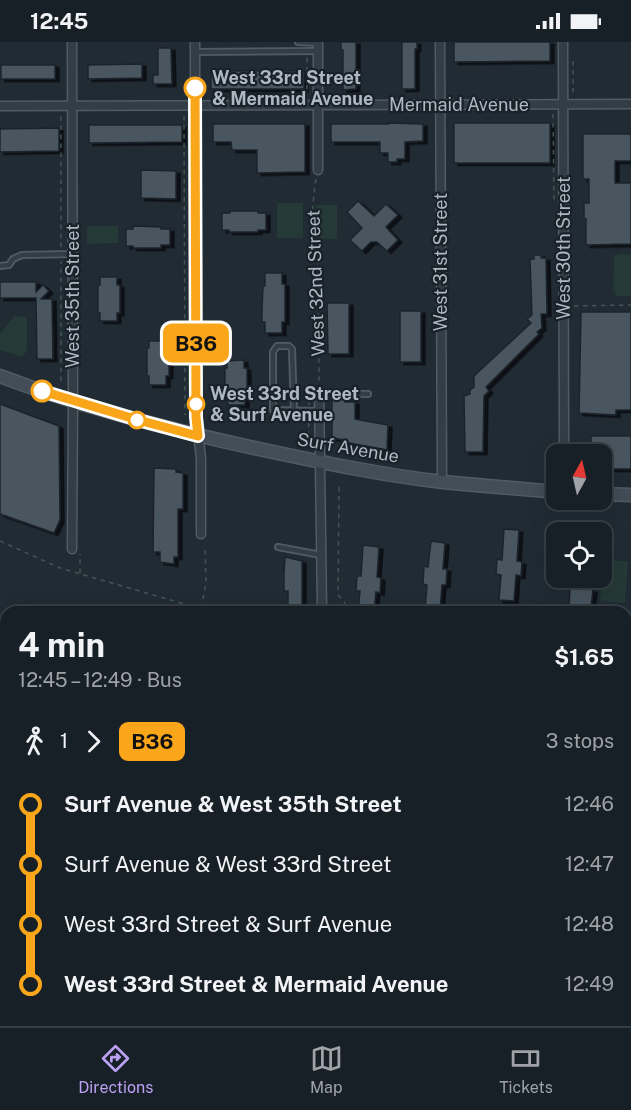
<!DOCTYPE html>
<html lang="en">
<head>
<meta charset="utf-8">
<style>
  :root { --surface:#182027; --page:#21282f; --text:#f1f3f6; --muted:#9fa3a7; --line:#363e44; --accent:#bca0f2 }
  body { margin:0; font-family:"Public Sans",sans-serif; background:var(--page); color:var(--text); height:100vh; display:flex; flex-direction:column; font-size:22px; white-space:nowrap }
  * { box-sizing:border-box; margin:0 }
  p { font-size:20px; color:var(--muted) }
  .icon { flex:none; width:33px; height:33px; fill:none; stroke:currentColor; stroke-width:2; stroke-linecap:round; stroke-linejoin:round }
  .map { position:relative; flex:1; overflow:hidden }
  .details { position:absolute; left:0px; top:564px; width:632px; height:420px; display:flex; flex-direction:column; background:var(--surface); border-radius:18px 18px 0 0; box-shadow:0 6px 24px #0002,0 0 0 2px var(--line) }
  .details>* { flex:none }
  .badge { padding:0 12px; border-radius:9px; font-size:21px; line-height:39px }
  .needle { width:39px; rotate:8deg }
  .buttons { position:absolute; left:546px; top:402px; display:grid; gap:12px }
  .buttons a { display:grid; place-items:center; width:66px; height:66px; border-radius:12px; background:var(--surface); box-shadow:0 6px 24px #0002,0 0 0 2px var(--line); font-size:30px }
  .map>.badge { position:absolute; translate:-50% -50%; box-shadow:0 0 0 3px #fff }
  .legs { display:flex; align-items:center; gap:9px; height:66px; padding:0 18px; font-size:20px }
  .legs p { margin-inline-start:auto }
  .head { display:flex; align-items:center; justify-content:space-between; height:102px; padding:0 18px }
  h1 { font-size:33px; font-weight:700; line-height:45px }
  ul { padding:0 18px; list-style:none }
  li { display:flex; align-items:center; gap:21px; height:60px; font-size:22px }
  li i { display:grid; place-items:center; width:9px; height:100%; margin:0 8px; background:currentColor }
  li i::after { content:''; width:15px; height:15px; margin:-8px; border:4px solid; border-radius:50%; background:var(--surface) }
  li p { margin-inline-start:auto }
  li:first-child i { background:linear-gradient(#0000 50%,currentColor 0) }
  li:last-child i { background:linear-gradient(currentColor 50%,#0000 0) }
  .status { display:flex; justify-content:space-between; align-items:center; height:42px; padding:0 30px; background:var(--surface); direction:ltr }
  .status svg { height:16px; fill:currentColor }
  .dock { display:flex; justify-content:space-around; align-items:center; height:84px; border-top:2px solid var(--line); background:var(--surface); font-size:16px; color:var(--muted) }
  .dock a { display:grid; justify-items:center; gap:3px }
  .dock .current { color:var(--accent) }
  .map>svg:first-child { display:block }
  .park { fill:#253937 }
  .water { fill:url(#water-waves) }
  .building { fill:#495660; stroke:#1b242b; stroke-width:1.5; filter:url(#shadow) }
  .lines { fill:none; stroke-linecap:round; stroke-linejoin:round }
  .lane-casing { stroke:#515b63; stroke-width:8 }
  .street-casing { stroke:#515b63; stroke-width:11 }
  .secondary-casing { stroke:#515b63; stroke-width:15 }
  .path { stroke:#425454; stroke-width:1.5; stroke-dasharray:4.5 4.5; stroke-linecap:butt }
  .lane { stroke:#333d45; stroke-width:4.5 }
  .street { stroke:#333d45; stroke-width:8 }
  .secondary { stroke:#424d57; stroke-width:12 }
  .line-1-casing { stroke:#fff; stroke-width:14 }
  .line-1 { stroke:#faa61a; stroke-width:9 }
  .stop-1-dot { fill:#fff; stroke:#faa61a; stroke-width:3 }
  .labels { text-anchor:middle; stroke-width:4.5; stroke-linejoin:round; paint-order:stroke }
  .stop-label { font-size:18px; font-weight:bold; fill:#adb8c2; stroke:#192229; text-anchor:start }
  .street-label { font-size:18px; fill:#adb8c2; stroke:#192229 }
</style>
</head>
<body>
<div class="status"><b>12:45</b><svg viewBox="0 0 49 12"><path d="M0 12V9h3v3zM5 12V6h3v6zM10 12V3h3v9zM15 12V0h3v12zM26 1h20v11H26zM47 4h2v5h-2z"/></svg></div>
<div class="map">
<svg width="631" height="984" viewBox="0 0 631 984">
  <defs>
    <pattern id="water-waves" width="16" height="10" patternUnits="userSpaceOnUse" patternTransform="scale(1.5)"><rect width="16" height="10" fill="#35495a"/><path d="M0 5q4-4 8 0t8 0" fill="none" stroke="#506170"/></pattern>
    <filter id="shadow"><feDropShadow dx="4" dy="2.5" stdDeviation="0" flood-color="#0009"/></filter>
  </defs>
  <rect width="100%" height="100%" fill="#202b34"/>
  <g class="park">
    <rect x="277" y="161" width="26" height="35"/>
    <rect x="316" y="163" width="21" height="34"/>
    <path d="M 87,184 L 118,184 L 118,201 L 87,202 Z"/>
    <path d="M 619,212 L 631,212 L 631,254 L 617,254 L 613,249 L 614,217 L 615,214 Z"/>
    <path d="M 15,274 L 27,275 L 27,309 L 22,315 L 0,308 L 0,291 Z"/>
    <path d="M 603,518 L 628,519 L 625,561 L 600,559 Z"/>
  </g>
  <path class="water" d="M 0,745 L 6,746 L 6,978 L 626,978 L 626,844 L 631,845 L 631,984 L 0,984 Z"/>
  <g class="building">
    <path d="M 341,0 L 356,0 L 356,47 L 343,48 L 343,8 L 341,8 Z"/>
    <path d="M 402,0 L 417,0 L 417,7 L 415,7 L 415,47 L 402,47 Z"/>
    <path d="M 454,0 L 550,0 L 550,19 L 454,20 Z"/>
    <path d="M 158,6 L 171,6 L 172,42 L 153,42 L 153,33 L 158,33 Z"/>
    <path d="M 142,22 L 142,36 L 88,37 L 88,23 Z"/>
    <rect x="1" y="23" width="54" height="14"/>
    <rect x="211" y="29" width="93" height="18"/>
    <path d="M 388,81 L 423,82 L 423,99 L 405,100 L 405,117 L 397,117 L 397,120 L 388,120 L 388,111 L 380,111 L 380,100 L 331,100 L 331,82 L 388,82 Z"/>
    <rect x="454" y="81" width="96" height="40"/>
    <path d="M 213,82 L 305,82 L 305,130 L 257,131 L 257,108 L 232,108 L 231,100 L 213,100 Z"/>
    <path d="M 89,83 L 182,83 L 182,100 L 89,101 Z"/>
    <path d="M 59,86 L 59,109 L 0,110 L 0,87 Z"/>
    <path d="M 583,92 L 631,92 L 631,119 L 615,119 L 615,141 L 631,141 L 631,202 L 586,203 L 586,177 L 584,177 L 584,161 L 589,161 L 589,137 L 583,137 Z"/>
    <path d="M 141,128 L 176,129 L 176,157 L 141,156 Z"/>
    <path d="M 358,159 L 374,174 L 386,162 L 398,173 L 386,185 L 398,198 L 387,209 L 377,200 L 371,200 L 362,209 L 350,198 L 362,186 L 347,170 Z"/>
    <path d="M 230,169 L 258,169 L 258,171 L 266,171 L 266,188 L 258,188 L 258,190 L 229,190 L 229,188 L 222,188 L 222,171 L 230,171 Z"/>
    <path d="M 133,184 L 161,185 L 161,187 L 170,187 L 170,203 L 161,203 L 161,206 L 133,206 L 133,204 L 126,204 L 126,187 L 133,187 Z"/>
    <path d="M 534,213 L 541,213 L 541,216 L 546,216 L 547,272 L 541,272 L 542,286 L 537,290 L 539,292 L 486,345 L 489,349 L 484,354 L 483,410 L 465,410 L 464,354 L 470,352 L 470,348 L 474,345 L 474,334 L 531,281 L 527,277 L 532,273 L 530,217 L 534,217 Z"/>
    <path d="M 265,231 L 282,231 L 282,242 L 285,242 L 285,280 L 282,280 L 282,291 L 265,291 L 265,280 L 262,280 L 262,268 L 263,244 L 265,244 Z"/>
    <path d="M 100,235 L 117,235 L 117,243 L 120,243 L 120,271 L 117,271 L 117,279 L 100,279 L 100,271 L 98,271 L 98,243 L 100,243 Z"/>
    <path d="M 0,240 L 36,240 L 36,250 L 43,243 L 49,249 L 41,257 L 52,257 L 53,317 L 37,317 L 36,256 L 0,256 Z"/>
    <path d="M 327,261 L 349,261 L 349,312 L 328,312 Z"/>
    <rect x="400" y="269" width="21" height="51"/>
    <path d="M 581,270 L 631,270 L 631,368 L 616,368 L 616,373 L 579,371 Z"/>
    <path d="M 149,299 L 166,299 L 166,306 L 169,306 L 169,334 L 166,334 L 166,343 L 149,343 L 149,334 L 147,334 L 147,306 L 149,306 Z"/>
    <path d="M 244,318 L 244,326 L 247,326 L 247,354 L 245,354 L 245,363 L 228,363 L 227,354 L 225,354 L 225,326 L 227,326 L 227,319 Z"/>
    <path d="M 332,357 L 345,357 L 345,360 L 355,360 L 355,377 L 388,383 L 387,408 L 344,400 L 345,398 L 332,396 Z"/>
    <path d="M 0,362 L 59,384 L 60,478 L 54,491 L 0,472 Z"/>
    <path d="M 591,394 L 631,394 L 631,427 L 602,427 L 602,412 L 578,412 L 578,402 L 591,402 Z"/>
    <path d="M 154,426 L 176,427 L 176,430 L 183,431 L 183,467 L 178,467 L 178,515 L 174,515 L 174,522 L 160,520 L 160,510 L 153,510 Z"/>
    <path d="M 504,487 L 519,488 L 517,519 L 522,520 L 521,534 L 516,533 L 514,559 L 499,558 L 501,533 L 496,532 L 497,517 L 502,518 Z"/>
    <path d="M 431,499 L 445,501 L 443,527 L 447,527 L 446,543 L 442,543 L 440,569 L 425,568 L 427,543 L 423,542 L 424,524 L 428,525 Z"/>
    <path d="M 363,503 L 379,505 L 377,535 L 381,536 L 380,551 L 376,550 L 374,570 L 358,570 L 360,549 L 356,549 L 357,534 L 361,534 Z"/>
    <path d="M 285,515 L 302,519 L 302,570 L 288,570 L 288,549 L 284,549 L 284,531 Z"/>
    <path d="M 574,536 L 590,536 L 589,547 L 593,548 L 591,565 L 588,565 L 587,570 L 572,570 L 572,563 L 569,562 L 570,547 L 574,547 Z"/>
  </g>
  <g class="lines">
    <g class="lane-casing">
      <g id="lane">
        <path d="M 298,0 L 318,1"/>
        <path d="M 195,10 L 318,9"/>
        <path d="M 0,224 L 9,223 L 13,217 L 22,213 L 73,212"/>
        <path d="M 319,352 L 368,352"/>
        <path d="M 294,368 L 292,307 L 289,304 L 277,304 L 273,310 L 273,368 L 319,369"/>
        <path d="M 278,505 L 321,513"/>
        <path d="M 454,570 L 459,566 L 498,570"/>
        <path d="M 626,618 L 631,622"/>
      </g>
    </g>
    <g class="street-casing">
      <g id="street">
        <path d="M 195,0 L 196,375 L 201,416 L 201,492"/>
        <path d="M 440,0 L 442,439"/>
        <path d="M 563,0 L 564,412"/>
        <path d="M 0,64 L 631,62"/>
        <path d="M 318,128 L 318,0"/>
        <path d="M 319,349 L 322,567"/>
        <path d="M 72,507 L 73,359 L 72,0"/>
      </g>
    </g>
    <g class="secondary-casing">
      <g id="secondary">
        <path d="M 0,334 C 84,366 171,388 259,407 C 320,420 381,433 443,440 C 481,444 519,446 556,450"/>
        <path d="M 602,452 L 631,453"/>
      </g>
    </g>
    <g class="path">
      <path d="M 307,16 L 307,53"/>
      <path d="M 573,19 L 573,53"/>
      <path d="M 553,72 L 554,158"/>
      <path d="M 184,74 L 185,373"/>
      <path d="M 316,137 C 312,162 310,190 318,214 L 319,341"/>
      <path d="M 61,205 L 61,74"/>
      <path d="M 574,264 L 631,263"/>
      <path d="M 61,339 L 61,219"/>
      <path d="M 309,363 L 309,353"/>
      <path d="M 308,403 L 309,377"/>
      <path d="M 556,415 L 556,435"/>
      <path d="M 339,445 L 338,553 L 344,559 L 347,570"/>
      <path d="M 0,499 L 60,526 L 212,570"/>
      <path d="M 80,531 L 80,512"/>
      <path d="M 201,566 L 206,542 L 205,506 L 204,504"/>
      <path d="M 174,570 L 177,562"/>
      <path d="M 626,659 L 631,659"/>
    </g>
    <use href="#lane" class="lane"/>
    <use href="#street" class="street"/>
    <use href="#secondary" class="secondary"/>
  </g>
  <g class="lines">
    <g class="line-1-casing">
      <path id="line-1" d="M 42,349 L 138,378 L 198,394 L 196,375 L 195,46"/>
    </g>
    <use href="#line-1" class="line-1"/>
  </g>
  <g class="stop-1-dot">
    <circle cx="195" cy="46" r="10"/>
    <circle cx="42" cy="349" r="10"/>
    <circle cx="196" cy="362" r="8"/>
    <circle cx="137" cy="378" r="8"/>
  </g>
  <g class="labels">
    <g class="stop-label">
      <text x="212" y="42">West 33rd Street<tspan x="212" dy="21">&amp; Mermaid Avenue</tspan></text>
      <text x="210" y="358">West 33rd Street<tspan x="210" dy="21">&amp; Surf Avenue</tspan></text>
    </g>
    <g class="street-label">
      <text x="459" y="69">Mermaid Avenue</text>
      <text transform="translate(564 206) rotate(-90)" y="6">West 30th Street</text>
      <text transform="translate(441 220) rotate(-90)" y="6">West 31st Street</text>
      <text transform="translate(316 241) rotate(-92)" y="6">West 32nd Street</text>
      <text transform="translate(73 254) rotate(-90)" y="6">West 35th Street</text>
      <text transform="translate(348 406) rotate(10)" y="6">Surf Avenue</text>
    </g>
  </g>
</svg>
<div class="buttons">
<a><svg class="needle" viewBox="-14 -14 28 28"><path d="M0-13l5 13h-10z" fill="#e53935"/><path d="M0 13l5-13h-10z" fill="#9fa3a7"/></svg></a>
<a><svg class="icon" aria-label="locate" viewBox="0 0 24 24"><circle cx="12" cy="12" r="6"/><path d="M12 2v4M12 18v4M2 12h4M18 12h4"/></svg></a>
</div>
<b class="badge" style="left:196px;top:301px;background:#faa61a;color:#111">B36</b>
<section class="details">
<div class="head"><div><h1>4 min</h1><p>12:45 – 12:49 · Bus</p></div><b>$1.65</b></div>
<div class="legs"><svg class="icon" aria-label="walk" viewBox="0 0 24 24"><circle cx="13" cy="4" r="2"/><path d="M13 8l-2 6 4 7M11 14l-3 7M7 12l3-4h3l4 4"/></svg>1<svg class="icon" aria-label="forward" viewBox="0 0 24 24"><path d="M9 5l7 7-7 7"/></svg><b class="badge" style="background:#faa61a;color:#111">B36</b><p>3 stops</p></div>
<ul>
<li><i style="color:#faa61a"></i><b>Surf Avenue &amp; West 35th Street</b><p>12:46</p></li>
<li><i style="color:#faa61a"></i><span>Surf Avenue &amp; West 33rd Street</span><p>12:47</p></li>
<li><i style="color:#faa61a"></i><span>West 33rd Street &amp; Surf Avenue</span><p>12:48</p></li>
<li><i style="color:#faa61a"></i><b>West 33rd Street &amp; Mermaid Avenue</b><p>12:49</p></li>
</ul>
</section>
</div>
<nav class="dock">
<a class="current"><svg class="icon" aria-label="directions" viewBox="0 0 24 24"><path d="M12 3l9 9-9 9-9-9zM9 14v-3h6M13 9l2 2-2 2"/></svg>Directions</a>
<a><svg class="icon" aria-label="map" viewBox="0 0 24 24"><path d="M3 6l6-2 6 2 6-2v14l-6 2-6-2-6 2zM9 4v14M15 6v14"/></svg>Map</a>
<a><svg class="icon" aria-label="tickets" viewBox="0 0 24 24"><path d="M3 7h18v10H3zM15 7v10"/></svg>Tickets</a>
</nav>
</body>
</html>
